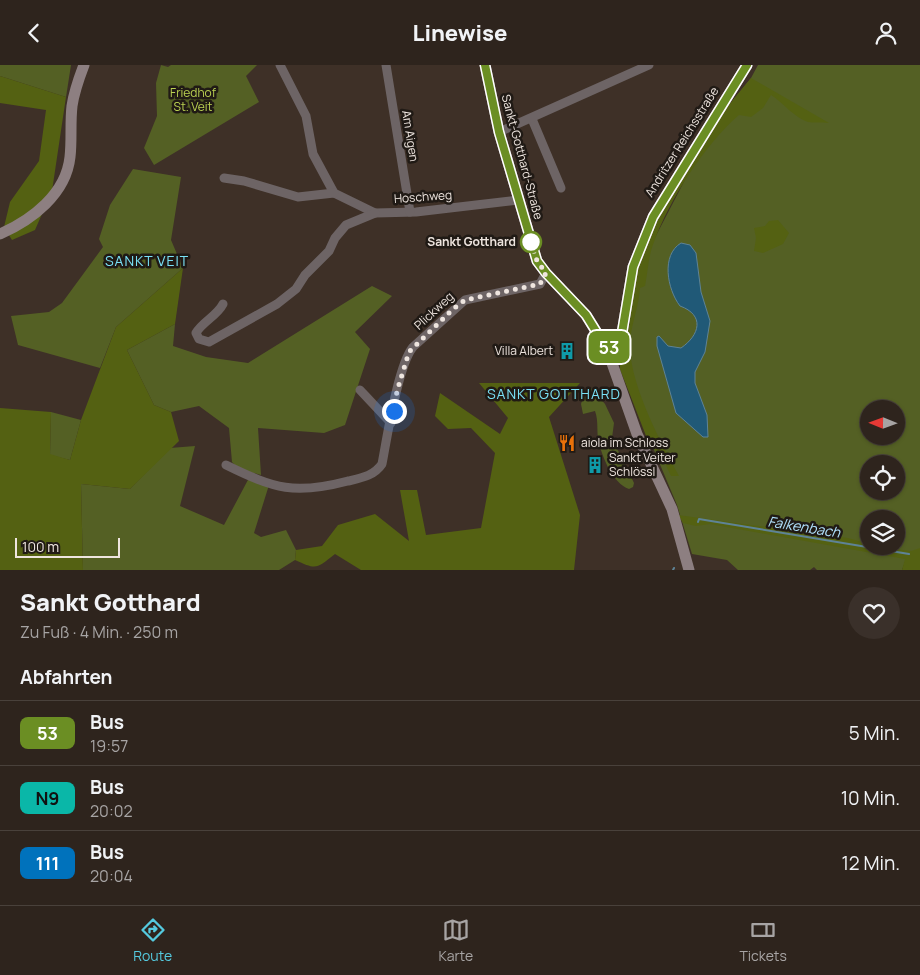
<!DOCTYPE html>
<html lang="de">
<head>
<meta charset="utf-8">
<style>
  :root { --surface:#2e241d; --page:#3a302a; --text:#f1f3f6; --muted:#a7a4a4; --line:#49413b; --accent:#55cadf }
  body { margin:0; font-family:Manrope,sans-serif; background:var(--page); color:var(--text); height:100vh; display:flex; flex-direction:column; font-size:19px; white-space:nowrap }
  * { box-sizing:border-box; margin:0 }
  p { font-size:16px; color:var(--muted) }
  .icon { flex:none; width:28px; height:28px; fill:none; stroke:currentColor; stroke-width:2; stroke-linecap:round; stroke-linejoin:round }
  .map { position:relative; height:505px; overflow:hidden }
  .side { display:flex; flex-direction:column; background:var(--surface); flex:1 }
  .side>* { flex:none }
  .badge { padding:0 10px; border-radius:8px; font-size:18px; line-height:32px }
  .needle { width:32px; rotate:271deg }
  .tools { position:absolute; left:860px; top:335px; display:grid; gap:10px }
  .tools a { display:grid; place-items:center; width:45px; height:45px; border-radius:50%; background:var(--surface); box-shadow:0 1px 4px #0004,0 0 0 1px var(--line); font-size:25px }
  .scale { position:absolute; left:15px; bottom:12px; width:105px; box-sizing:border-box; padding-left:5px; border:2px solid #eee5df; border-top:0; font-size:14px; line-height:18px; white-space:nowrap; color:#eee5df; -webkit-text-stroke:4px #201a15; paint-order:stroke }
  .you { position:absolute; width:25px; height:25px; margin:-12px; border:4px solid #fff; border-radius:50%; background:#1a73e8; box-shadow:0 0 0 8px #1a73e833 }
  .map>.badge { position:absolute; translate:-50% -50%; box-shadow:0 0 0 2px #fff }
  h2 { padding:0 20px; font-size:19px; line-height:45px }
  .round { display:grid; place-items:center; flex:none; width:52px; height:52px; border-radius:26px; background:var(--page) }
  .overview { display:flex; align-items:center; justify-content:space-between; height:85px; padding:0 20px }
  h1 { font-size:24px; font-weight:800; line-height:38px }
  ul { padding:0; list-style:none }
  li { display:flex; align-items:center; gap:15px; height:65px; padding:0 20px; border-top:1px solid var(--line) }
  li div { flex:1 }
  li b { display:block; font-size:19px }
  li em { font-style:normal }
  li .badge { min-width:55px; font-weight:700; text-align:center }
  header { display:flex; justify-content:space-between; align-items:center; height:65px; padding:0 20px; background:var(--surface); font-size:22px; font-weight:800 }
  .dock { display:flex; justify-content:space-around; align-items:center; height:70px; border-top:1px solid var(--line); background:var(--surface); font-size:14px; color:var(--muted) }
  .dock a { display:grid; justify-items:center; gap:2px }
  .dock .current { color:var(--accent) }
  .map>svg:first-child { display:block }
  .green { fill:#546024; fill-rule:evenodd }
  .forest { fill:#546112 }
  .water { fill:#205977; stroke:#5e8396 }
  .lines { fill:none; stroke-linecap:round; stroke-linejoin:round }
  .stream { stroke:#5e8396; stroke-width:2 }
  .street { stroke:#6d6465; stroke-width:9 }
  .secondary { stroke:#8d7f81; stroke-width:11 }
  .line-casing { stroke:#fff; stroke-width:11 }
  .line { stroke:#6b8e23; stroke-width:8 }
  .walk { stroke:#eee5df; stroke-width:5; stroke-dasharray:0 9 }
  .stop-dot { fill:#fff; stroke:#6b8e23; stroke-width:2.5 }
  .labels { text-anchor:middle; stroke-width:5; stroke-linejoin:round; paint-order:stroke }
  .park-label { font-size:12px; fill:#bbd352; stroke:#201a15 }
  .street-label { font-size:12px; fill:#eee5df; stroke:#201a15 }
  .stop-label { font-size:12px; font-weight:bold; fill:#eee5df; stroke:#201a15; text-anchor:end }
  .poi-label { font-size:12px; fill:#eee5df; stroke:#201a15; text-anchor:start }
  .neighbourhood-label { font-size:14px; letter-spacing:1px; fill:#7ae1f6; stroke:#201a15 }
  .water-label { font-size:14px; font-style:italic; fill:#b1e1fd; stroke:#201a15 }
</style>
</head>
<body>
<header><svg class="icon" aria-label="back" viewBox="0 0 24 24"><path d="M15 5l-7 7 7 7"/></svg>Linewise<svg class="icon" aria-label="person" viewBox="0 0 24 24"><circle cx="12" cy="8" r="4"/><path d="M4 21q1-7 8-7t8 7"/></svg></header>
<div class="map">
<svg width="920" height="505" viewBox="0 0 920 505">
  <rect width="100%" height="100%" fill="#3e3027"/>
  <g class="green">
    <path d="M 0,0 L 71,0 L 66,32 L 0,11 Z"/>
    <path d="M 161,0 L 168,2 L 171,0 L 257,0 L 246,11 L 259,37 L 154,100 L 144,83 L 157,51 L 156,18 Z"/>
    <path d="M 758,0 L 920,0 L 920,493 L 906,494 L 902,505 L 817,505 L 814,502 L 810,505 L 738,505 L 727,495 L 692,489 L 677,440 L 620,304 L 620,289 L 630,258 L 633,215 L 715,57 L 751,13 ZM 869,344 L 896,344 L 896,371 L 869,371 ZM 869,399 L 896,399 L 896,426 L 869,426 ZM 869,454 L 896,454 L 896,481 L 869,481 Z"/>
    <path d="M 133,104 L 181,112 L 171,175 L 183,203 L 116,262 L 100,303 L 18,280 L 11,251 L 49,247 L 62,238 L 103,182 L 99,174 L 110,140 Z"/>
    <path d="M 372,221 L 392,231 L 355,267 L 370,284 L 345,360 L 324,368 L 258,363 L 261,410 L 239,404 L 232,397 L 229,363 L 199,341 L 171,347 L 154,340 L 127,285 L 175,259 L 173,281 L 206,292 L 248,298 Z"/>
    <path d="M 591,323 L 605,339 L 614,358 L 612,373 L 634,418 L 633,422 L 629,424 C 613,418 603,394 599,378 C 596,367 599,357 595,346 L 583,349 L 581,339 L 585,326 Z"/>
    <path d="M 51,347 L 81,355 L 70,395 L 50,390 Z"/>
    <path d="M 195,381 L 180,441 L 224,460 L 249,413 L 269,420 L 254,468 L 261,472 L 286,465 L 296,485 L 295,495 L 279,505 L 83,505 L 81,419 L 130,424 L 170,383 Z"/>
  </g>
  <g class="forest">
    <path d="M 0,11 L 66,32 L 52,126 L 35,165 L 12,175 L 4,162 L 10,137 L 39,96 L 46,45 L 0,38 Z"/>
    <path d="M 751,13 L 829,58 C 822,57 814,58 808,57 C 793,52 784,38 771,30 L 763,43 L 751,52 L 739,50 C 706,78 669,135 654,177 C 648,192 648,206 645,221 L 640,223 C 639,244 628,266 630,287 C 634,327 660,376 679,411 L 671,411 L 663,394 L 648,376 L 620,304 L 620,289 L 630,258 L 633,215 L 663,140 L 715,57 Z"/>
    <path d="M 778,155 L 789,168 L 783,179 L 763,188 L 754,186 L 756,173 L 754,163 L 765,161 L 769,156 Z"/>
    <path d="M 183,203 L 175,259 L 127,285 L 154,340 L 171,347 L 179,376 L 130,424 L 81,419 L 83,505 L 0,505 L 0,343 L 51,347 L 50,389 L 70,395 L 81,355 L 116,262 Z"/>
    <path d="M 479,318 L 580,318 L 549,352 L 580,450 L 574,505 L 361,505 L 335,489 C 316,504 317,505 295,495 L 296,485 L 322,481 L 338,460 L 375,449 L 409,476 L 400,425 L 417,425 L 426,470 L 481,463 L 495,388 L 471,363 L 448,364 L 435,351 L 440,328 L 500,369 L 508,353 Z"/>
    <path d="M 678,450 L 848,473 L 869,479 L 869,481 L 911,486 L 920,483 L 920,505 L 902,505 L 905,494 L 710,459 L 696,461 L 683,458 Z"/>
  </g>
  <path class="water" d="M 681,178 L 690,180 L 696,188 L 701,227 L 710,256 L 705,287 L 695,307 L 695,318 L 707,350 L 708,372 L 703,372 L 676,348 L 657,281 L 657,272 L 659,271 L 668,281 L 681,283 C 700,270 705,250 680,241 C 667,224 661,190 681,178 Z"/>
  <g class="lines">
    <g class="stream">
      <path d="M 698,457 L 699,454 L 909,489"/>
      <path d="M 673,505 L 674,503"/>
    </g>
    <g class="street">
      <path d="M 280,0 L 306,51 L 313,89 L 334,128 L 375,148 L 416,147 L 518,135"/>
      <path d="M 386,0 L 410,147"/>
      <path d="M 532,54 L 561,123"/>
      <path d="M 499,67 L 649,0"/>
      <path d="M 224,113 L 244,116 L 298,132 L 334,128"/>
      <path d="M 223,239 C 217,251 202,257 196,268 L 199,274 L 209,277 L 277,239 L 296,224 L 305,210 L 329,186 L 335,173 L 346,160 L 375,148"/>
      <path d="M 360,325 L 391,358"/>
      <path d="M 226,400 C 275,424 295,430 348,416 C 361,413 374,411 382,399 C 387,373 398,300 413,282 L 465,235 L 540,219 L 546,208"/>
    </g>
    <g class="secondary">
      <path d="M 485,0 L 499,67 L 537,196 L 546,208 L 586,250 L 607,284 L 637,369 L 672,444 L 689,505"/>
      <path d="M 0,169 C 32,155 66,129 70,92 C 72,75 70,58 72,41 C 74,27 79,13 84,0"/>
      <path d="M 607,284 L 617,277 L 622,268 L 633,202 L 653,152 L 747,0"/>
    </g>
  </g>
  <g class="lines">
    <g class="line-casing">
      <path id="line" d="M 485,0 L 499,67 L 537,196 L 546,208 L 586,250 L 607,284 L 617,277 L 622,268 L 633,202 L 653,152 L 747,0"/>
    </g>
    <use href="#line" class="line"/>
    <path class="walk" d="M 394,346 L 397,326 L 409,287 L 453,244 L 465,235 L 540,219 L 546,208 L 537,196 L 531,177"/>
  </g>
  <defs>
    <g id="building-bare" transform="scale(1.35)"><path d="M-4-6H4V6H1V3H-1V6H-4ZM-2.5-4.3h1.7v1.8h-1.7ZM.8-4.3h1.7v1.8H.8ZM-2.5-1h1.7V.8h-1.7ZM.8-1h1.7V.8H.8Z" fill="#0f9aa8" stroke="#201a15" stroke-width="2.5" paint-order="stroke"/></g>
    <g id="restaurant-bare" transform="scale(1.35)"><path d="M-5-6h1v4h1v-4h1v4h1v-4h1v5L-1.5 .5V6h-2V.5L-5-1ZM5-6V6H3V1.5H1.5Q1.5-4 5-6Z" fill="#e8710a" stroke="#201a15" stroke-width="2.5" paint-order="stroke"/></g>
  </defs>
  <g fill-rule="evenodd">
    <use href="#building-bare" x="567" y="286"/>
    <use href="#restaurant-bare" x="567" y="378"/>
    <use href="#building-bare" x="595" y="400"/>
  </g>
  <circle class="stop-dot" cx="531" cy="177" r="10"/>
  <g class="labels">
    <g class="park-label">
      <text x="193" y="32">Friedhof<tspan x="193" dy="14">St. Veit</tspan></text>
    </g>
    <g class="street-label">
      <text transform="translate(410 71) rotate(81)" y="4">Am Aigen</text>
      <text transform="translate(682 77) rotate(-58)" y="4">Andritzer Reichsstraße</text>
      <text transform="translate(522 92) rotate(75)" y="4">Sankt-Gotthard-Straße</text>
      <text transform="translate(423 132) rotate(-4)" y="4">Hoschweg</text>
      <text transform="translate(434 246) rotate(-43)" y="4">Plickweg</text>
    </g>
    <g class="stop-label">
      <text x="516" y="181">Sankt Gotthard</text>
    </g>
    <g class="poi-label">
      <text x="553" y="290" text-anchor="end">Villa Albert</text>
      <text x="581" y="382">aiola im Schloss</text>
      <text x="609" y="397">Sankt Veiter<tspan x="609" dy="14">Schlössl</tspan></text>
    </g>
    <g class="neighbourhood-label">
      <text x="147" y="201">SANKT VEIT</text>
      <text x="554" y="334">SANKT GOTTHARD</text>
    </g>
    <g class="water-label">
      <text transform="translate(804 462) rotate(9)" y="5">Falkenbach</text>
    </g>
  </g>
</svg>
<div class="tools">
<a><svg class="needle" viewBox="-14 -14 28 28"><path d="M0-13l5 13h-10z" fill="#e53935"/><path d="M0 13l5-13h-10z" fill="#a7a4a4"/></svg></a>
<a><svg class="icon" aria-label="locate" viewBox="0 0 24 24"><circle cx="12" cy="12" r="6"/><path d="M12 2v4M12 18v4M2 12h4M18 12h4"/></svg></a>
<a><svg class="icon" aria-label="layers" viewBox="0 0 24 24"><path d="M12 4l9 5-9 5-9-5zM3 14l9 5 9-5"/></svg></a>
</div>
<div class="scale">100 m</div>
<div class="you" style="left:394px;top:346px"></div>
<b class="badge" style="left:609px;top:282px;background:#6b8e23;color:#fff">53</b>
</div>
<section class="side">
<div class="overview"><div><h1>Sankt Gotthard</h1><p>Zu Fuß · 4 Min. · 250 m</p></div><a class="round"><svg class="icon" aria-label="heart" viewBox="0 0 24 24"><path d="M12 20l-8-8c-3-5 5-10 8-4 3-6 11-1 8 4z"/></svg></a></div>
<h2>Abfahrten</h2>
<ul>
<li><span class="badge" style="background:#6b8e23;color:#fff">53</span><div><b>Bus</b><p>19:57</p></div><em>5 Min.</em></li>
<li><span class="badge" style="background:#0ab7a8;color:#111">N9</span><div><b>Bus</b><p>20:02</p></div><em>10 Min.</em></li>
<li><span class="badge" style="background:#0072bc;color:#fff">111</span><div><b>Bus</b><p>20:04</p></div><em>12 Min.</em></li>
</ul>
</section>
<nav class="dock">
<a class="current"><svg class="icon" aria-label="directions" viewBox="0 0 24 24"><path d="M12 3l9 9-9 9-9-9zM9 14v-3h6M13 9l2 2-2 2"/></svg>Route</a>
<a><svg class="icon" aria-label="map" viewBox="0 0 24 24"><path d="M3 6l6-2 6 2 6-2v14l-6 2-6-2-6 2zM9 4v14M15 6v14"/></svg>Karte</a>
<a><svg class="icon" aria-label="tickets" viewBox="0 0 24 24"><path d="M3 7h18v10H3zM15 7v10"/></svg>Tickets</a>
</nav>
</body>
</html>
